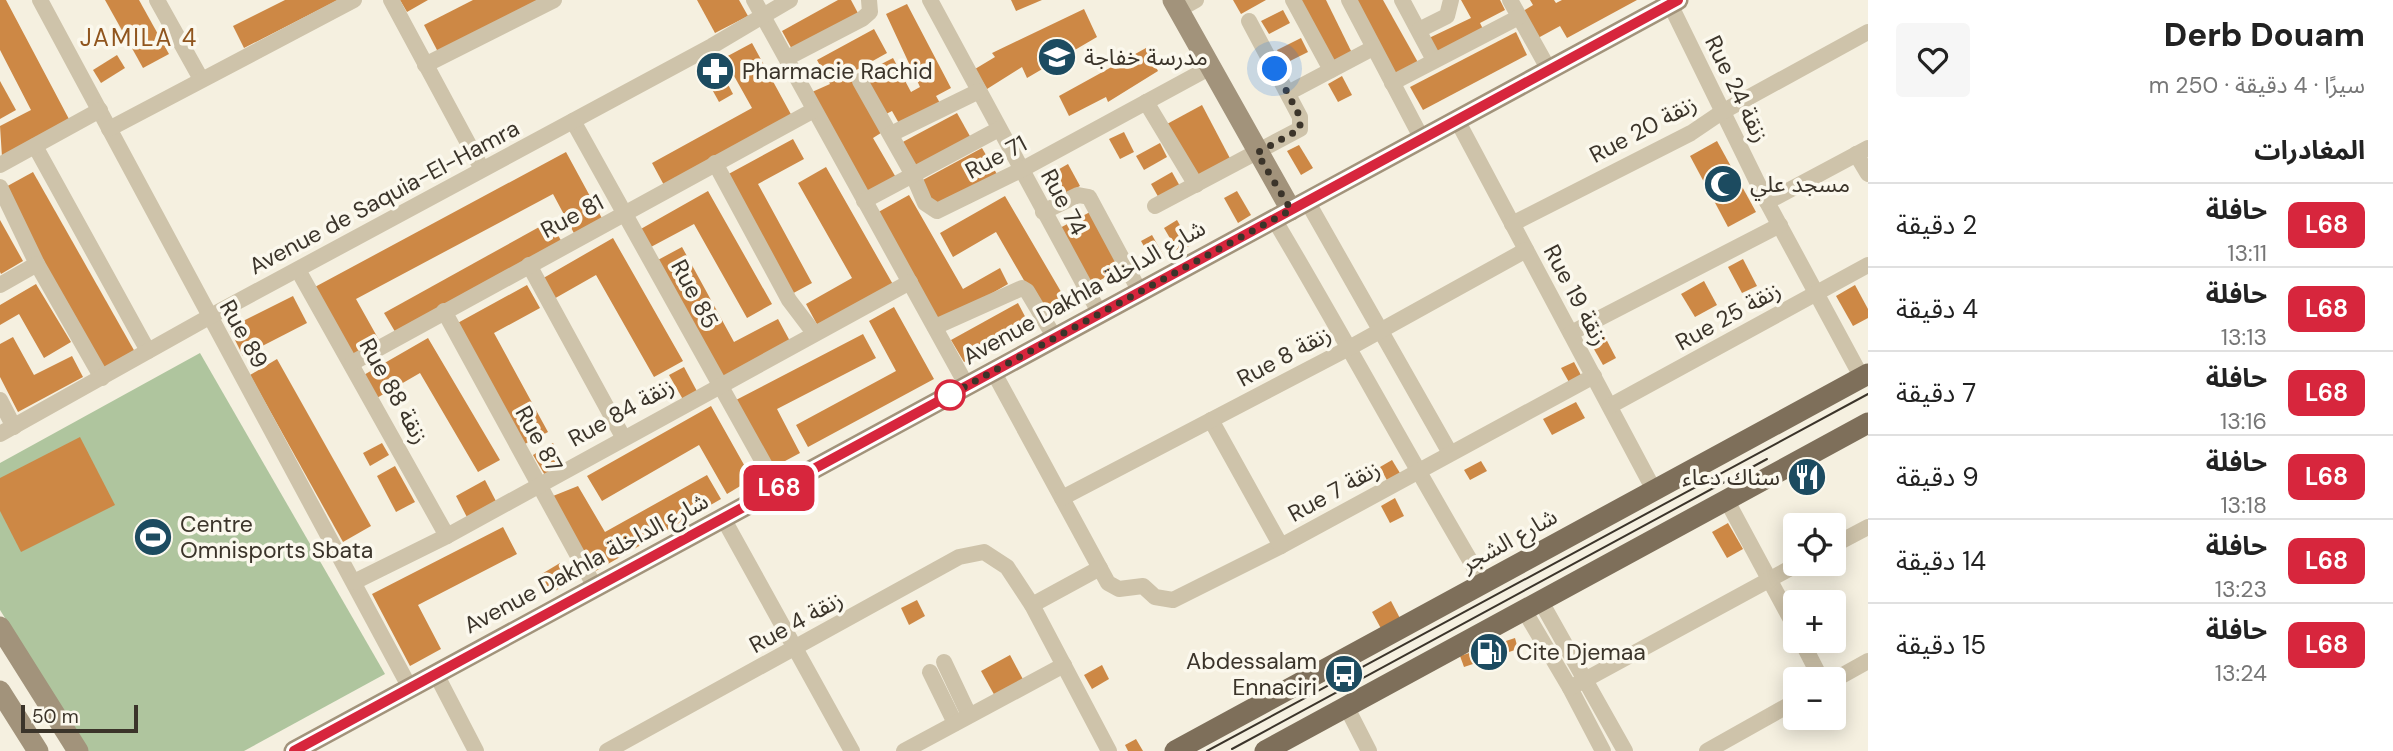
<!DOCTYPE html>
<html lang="ar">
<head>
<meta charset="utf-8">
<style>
  :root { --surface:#fff; --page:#f6f6f6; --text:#222; --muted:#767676; --line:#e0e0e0 }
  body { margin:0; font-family:"DM Sans","Noto Sans Arabic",sans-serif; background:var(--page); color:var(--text); direction:rtl; height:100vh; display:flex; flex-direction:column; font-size:26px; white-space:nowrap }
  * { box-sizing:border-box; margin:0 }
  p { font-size:23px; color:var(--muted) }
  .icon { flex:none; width:38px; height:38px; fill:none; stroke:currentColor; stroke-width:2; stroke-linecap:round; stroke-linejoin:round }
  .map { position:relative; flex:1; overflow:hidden; direction:ltr }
  .panel { display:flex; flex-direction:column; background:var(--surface); width:525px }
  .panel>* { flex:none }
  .badge { padding:0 14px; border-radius:10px; font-size:24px; line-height:46px }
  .buttons { position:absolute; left:1783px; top:513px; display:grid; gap:14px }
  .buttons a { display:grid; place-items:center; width:63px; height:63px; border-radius:7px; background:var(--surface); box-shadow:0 4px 18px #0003; font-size:35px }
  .scale { position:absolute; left:21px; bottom:18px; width:117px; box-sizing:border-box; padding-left:7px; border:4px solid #3b342a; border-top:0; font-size:19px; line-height:24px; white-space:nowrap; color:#3b342a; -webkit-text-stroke:5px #fbf8ed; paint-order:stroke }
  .you { position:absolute; width:35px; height:35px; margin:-18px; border:5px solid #fff; border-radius:50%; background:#1a73e8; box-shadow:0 0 0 10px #1a73e833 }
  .map>.badge { position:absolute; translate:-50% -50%; box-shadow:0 0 0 4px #fff }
  h2 { padding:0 28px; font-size:26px; line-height:63px }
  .round { display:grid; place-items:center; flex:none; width:74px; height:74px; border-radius:7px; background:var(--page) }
  .overview { display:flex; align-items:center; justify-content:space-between; height:119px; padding:0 28px }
  h1 { font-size:33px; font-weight:800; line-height:52px }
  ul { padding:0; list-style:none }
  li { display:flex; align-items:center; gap:21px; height:84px; padding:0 28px; border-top:2px solid var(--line) }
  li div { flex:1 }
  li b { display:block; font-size:26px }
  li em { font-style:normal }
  li .badge { min-width:77px; font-weight:700; text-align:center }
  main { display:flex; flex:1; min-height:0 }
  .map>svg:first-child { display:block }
  .green { fill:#afc59e }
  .building { fill:#cd8845 }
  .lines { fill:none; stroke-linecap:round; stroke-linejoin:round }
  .street { stroke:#cec3aa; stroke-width:16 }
  .secondary { stroke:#a2937b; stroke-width:21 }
  .primary { stroke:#7e6f5a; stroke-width:21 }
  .tram { stroke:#3b342a; stroke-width:2 }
  .line-casing { stroke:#fff; stroke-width:16 }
  .line { stroke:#d7263d; stroke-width:10 }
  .walk { stroke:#3b342a; stroke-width:7; stroke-dasharray:0 12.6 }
  .stop-dot { fill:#fff; stroke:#d7263d; stroke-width:3.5 }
  .labels { text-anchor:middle; stroke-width:7; stroke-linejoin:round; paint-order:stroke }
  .poi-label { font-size:23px; fill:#3b342a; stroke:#fbf8ed; text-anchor:start }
  .street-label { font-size:23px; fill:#3b342a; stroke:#fbf8ed }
  .neighbourhood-label { font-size:24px; letter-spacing:2px; fill:#90551e; stroke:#fbf8ed }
</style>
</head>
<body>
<main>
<section class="panel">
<div class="overview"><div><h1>Derb Douam</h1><p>سيرًا · 4 دقيقة · 250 m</p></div><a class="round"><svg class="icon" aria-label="heart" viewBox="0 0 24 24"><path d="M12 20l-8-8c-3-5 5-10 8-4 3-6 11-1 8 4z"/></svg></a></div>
<h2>المغادرات</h2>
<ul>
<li><span class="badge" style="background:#d7263d;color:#fff">L68</span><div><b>حافلة</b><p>13:11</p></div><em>2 دقيقة</em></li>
<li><span class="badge" style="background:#d7263d;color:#fff">L68</span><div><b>حافلة</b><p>13:13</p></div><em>4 دقيقة</em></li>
<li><span class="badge" style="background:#d7263d;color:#fff">L68</span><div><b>حافلة</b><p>13:16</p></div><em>7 دقيقة</em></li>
<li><span class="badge" style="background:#d7263d;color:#fff">L68</span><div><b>حافلة</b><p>13:18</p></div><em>9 دقيقة</em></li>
<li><span class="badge" style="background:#d7263d;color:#fff">L68</span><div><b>حافلة</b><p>13:23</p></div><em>14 دقيقة</em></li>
<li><span class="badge" style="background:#d7263d;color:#fff">L68</span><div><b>حافلة</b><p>13:24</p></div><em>15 دقيقة</em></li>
</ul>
</section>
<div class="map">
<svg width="1868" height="751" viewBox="0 0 1868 751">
  <rect width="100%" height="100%" fill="#f5f0e0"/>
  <path class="green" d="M 200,353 L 385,674 L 244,751 L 88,751 L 0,610 L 0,463 Z"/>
  <g class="building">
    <path d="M 0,0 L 6,0 L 70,121 L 2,157 L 0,126 L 31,110 L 0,50 Z"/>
    <path d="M 105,0 L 139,0 L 169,54 L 143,68 Z"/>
    <path d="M 285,0 L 338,0 L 244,48 L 233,26 Z"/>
    <path d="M 400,0 L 428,0 L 407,12 Z"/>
    <path d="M 473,0 L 538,0 L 438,52 L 424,25 Z"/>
    <path d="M 697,0 L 739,0 L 748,16 L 715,33 Z"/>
    <path d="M 838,0 L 851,0 L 860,17 L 794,53 L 782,31 Z"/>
    <path d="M 1011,0 L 1042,0 L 1016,11 Z"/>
    <path d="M 1233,0 L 1266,0 L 1241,14 Z"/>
    <path d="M 1297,0 L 1326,0 L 1354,57 L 1331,68 Z"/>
    <path d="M 1351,0 L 1383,0 L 1420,66 L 1395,79 Z"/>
    <path d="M 1461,0 L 1500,0 L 1505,10 L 1480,23 L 1485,33 L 1437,57 L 1429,38 L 1471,18 Z"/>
    <path d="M 1530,0 L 1554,0 L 1556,3 L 1562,0 L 1637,0 L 1567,38 L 1560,26 L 1538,38 L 1523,11 L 1533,5 Z"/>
    <path d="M 907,4 L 951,88 L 936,96 L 941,105 L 901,127 L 892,111 L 882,116 L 860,75 L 893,58 L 911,92 L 920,87 L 886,14 Z"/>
    <path d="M 1084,9 L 1097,37 L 1027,78 L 1022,67 L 987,89 L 975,69 L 995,57 L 992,53 Z"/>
    <path d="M 1283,10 L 1290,23 L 1269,34 L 1261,21 Z"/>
    <path d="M 874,29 L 887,53 L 851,73 L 884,131 L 873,138 L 898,181 L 870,195 L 812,92 L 830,84 L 817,60 Z"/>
    <path d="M 1516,32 L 1527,55 L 1423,110 L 1410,87 Z"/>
    <path d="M 1301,38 L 1308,52 L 1284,64 L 1277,50 Z"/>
    <path d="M 752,43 L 793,118 L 665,187 L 652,163 L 752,108 L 724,58 Z"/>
    <path d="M 1146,48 L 1158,71 L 1108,102 L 1106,97 L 1069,116 L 1059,96 Z"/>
    <path d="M 117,55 L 125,68 L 101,83 L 93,70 Z"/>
    <path d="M 718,65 L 733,94 L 719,102 L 703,73 Z"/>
    <path d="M 1342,76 L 1352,95 L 1338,102 L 1328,84 Z"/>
    <path d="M 0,81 L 16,110 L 0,119 Z"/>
    <path d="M 1202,105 L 1233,164 L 1199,182 L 1167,124 Z"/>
    <path d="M 957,113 L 971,138 L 912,169 L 899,144 Z"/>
    <path d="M 1124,132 L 1134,152 L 1120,159 L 1109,139 Z"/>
    <path d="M 793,139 L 804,159 L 758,184 L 812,283 L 788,296 L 723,177 Z"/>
    <path d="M 1717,141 L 1756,212 L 1728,227 L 1690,156 Z"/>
    <path d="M 1160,143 L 1167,157 L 1144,170 L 1136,156 Z"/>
    <path d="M 1299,145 L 1313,168 L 1301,175 L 1287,151 Z"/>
    <path d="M 982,148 L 998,176 L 937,210 L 921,181 Z"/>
    <path d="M 566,152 L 604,222 L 576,237 L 553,194 L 356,299 L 379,340 L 350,356 L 313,288 Z"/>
    <path d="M 1068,164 L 1080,186 L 1066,193 L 1054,172 Z"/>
    <path d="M 826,167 L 895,288 L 820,330 L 806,304 L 852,278 L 798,183 Z"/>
    <path d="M 33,172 L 135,352 L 104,369 L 2,189 Z"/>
    <path d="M 1172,172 L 1181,188 L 1160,200 L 1151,184 Z"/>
    <path d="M 708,191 L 772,304 L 747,318 L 694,224 L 649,248 L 639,230 Z"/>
    <path d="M 1237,191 L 1251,215 L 1238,223 L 1224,198 Z"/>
    <path d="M 909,195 L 963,289 L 1000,268 L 1008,284 L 937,325 L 873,215 Z"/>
    <path d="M 1005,196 L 1067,302 L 1044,315 L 996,232 L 953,257 L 940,233 Z"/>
    <path d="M 1090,212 L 1120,269 L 1088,287 L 1056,230 Z"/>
    <path d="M 0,220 L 23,261 L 1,274 L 0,272 Z"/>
    <path d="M 1177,220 L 1191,245 L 1178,252 L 1164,228 Z"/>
    <path d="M 550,221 L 563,244 L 397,335 L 384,313 Z"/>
    <path d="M 1152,235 L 1165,258 L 1154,264 L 1141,241 Z"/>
    <path d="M 613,238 L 683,361 L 654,377 L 596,275 L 552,300 L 540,280 Z"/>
    <path d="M 682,247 L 734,342 L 778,319 L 791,343 L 721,381 L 656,261 Z"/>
    <path d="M 1743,259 L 1757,286 L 1742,293 L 1728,267 Z"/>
    <path d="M 1704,281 L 1717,305 L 1695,317 L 1681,294 Z"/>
    <path d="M 36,284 L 71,342 L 44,358 L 19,314 L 0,325 L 0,305 Z"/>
    <path d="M 527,285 L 540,308 L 494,333 L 548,432 L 521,446 L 454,325 Z"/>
    <path d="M 1855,285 L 1868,309 L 1868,318 L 1853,326 L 1836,296 Z"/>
    <path d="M 293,296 L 307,323 L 243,356 L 229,328 Z"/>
    <path d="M 1018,303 L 1030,326 L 964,362 L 951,340 Z"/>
    <path d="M 894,307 L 934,379 L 808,447 L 796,425 L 896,371 L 869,321 Z"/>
    <path d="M 863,334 L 876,358 L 777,409 L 800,453 L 772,468 L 736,400 Z"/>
    <path d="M 13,337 L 34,375 L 72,356 L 83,377 L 18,412 L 0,377 L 0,344 Z"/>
    <path d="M 1605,337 L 1616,358 L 1603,365 L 1591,344 Z"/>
    <path d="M 428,338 L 500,460 L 478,472 L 420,373 L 375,399 L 362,376 Z"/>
    <path d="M 277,359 L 371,526 L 343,542 L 250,375 Z"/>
    <path d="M 1574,362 L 1582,377 L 1570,384 L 1561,368 Z"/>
    <path d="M 684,367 L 699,395 L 685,403 L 669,375 Z"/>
    <path d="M 1576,402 L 1585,418 L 1552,435 L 1543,419 Z"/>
    <path d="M 711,406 L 752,479 L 727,494 L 699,445 L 602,501 L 587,476 Z"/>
    <path d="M 80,437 L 115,505 L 21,552 L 0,511 L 0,478 Z"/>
    <path d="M 382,443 L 389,455 L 370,466 L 363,453 Z"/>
    <path d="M 553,443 L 566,465 L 546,477 L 533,455 Z"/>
    <path d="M 1392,460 L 1403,478 L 1390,486 L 1380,467 Z"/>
    <path d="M 1481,461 L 1487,471 L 1470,480 L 1464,470 Z"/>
    <path d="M 395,466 L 415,502 L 396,512 L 377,476 Z"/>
    <path d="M 707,475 L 721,499 L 594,572 L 553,496 L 578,486 L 605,532 Z"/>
    <path d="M 485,480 L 499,507 L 470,523 L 456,496 Z"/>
    <path d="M 1395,498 L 1404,516 L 1390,523 L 1381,506 Z"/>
    <path d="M 1728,523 L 1743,549 L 1727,558 L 1712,532 Z"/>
    <path d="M 503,527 L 517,554 L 418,605 L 441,649 L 410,666 L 372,594 Z"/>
    <path d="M 560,563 L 571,582 L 551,593 L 540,575 Z"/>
    <path d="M 917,600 L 925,616 L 909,625 L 901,608 Z"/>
    <path d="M 1391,601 L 1403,624 L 1384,634 L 1372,612 Z"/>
    <path d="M 1515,638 L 1518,649 L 1464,667 L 1460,656 Z"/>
    <path d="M 1010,655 L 1025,683 L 996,698 L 981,671 Z"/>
    <path d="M 1102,665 L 1109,679 L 1092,689 L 1084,675 Z"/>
    <path d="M 1136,739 L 1143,751 L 1128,751 L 1125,745 Z"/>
  </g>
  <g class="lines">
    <g class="street">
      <path d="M 40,0 L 410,688"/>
      <path d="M 157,0 L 201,79"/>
      <path d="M 391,0 L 482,169"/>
      <path d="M 754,0 L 967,386"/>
      <path d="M 930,0 L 1100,314"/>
      <path d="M 1293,0 L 1331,70"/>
      <path d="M 1349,0 L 1422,139"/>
      <path d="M 1402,0 L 1434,60"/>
      <path d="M 1510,0 L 1549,70"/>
      <path d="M 1668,0 L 1767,202 L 1862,378"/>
      <path d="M 1178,10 L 1196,0"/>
      <path d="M 1419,30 L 1447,16 L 1451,0"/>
      <path d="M 787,58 L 862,19 L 870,12 L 869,0"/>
      <path d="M 425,65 L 554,0"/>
      <path d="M 860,81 L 913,175 L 925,203 L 937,211 L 1021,170 L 1209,68"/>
      <path d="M 1392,83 L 1519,17"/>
      <path d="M 1288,93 L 1373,48"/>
      <path d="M 1146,102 L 1196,185"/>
      <path d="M 1457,120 L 1655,492"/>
      <path d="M 573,121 L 778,489"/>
      <path d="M 109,129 L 354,0"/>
      <path d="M 891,134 L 979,91"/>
      <path d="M 35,146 L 148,351"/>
      <path d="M 1856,154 L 1868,174"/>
      <path d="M 715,163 L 789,300 L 814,333"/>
      <path d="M 0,165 L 100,110"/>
      <path d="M 0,187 L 37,264 L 102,378"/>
      <path d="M 864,201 L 999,129"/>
      <path d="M 1307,201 L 1450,453"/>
      <path d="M 1767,202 L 1868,148"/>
      <path d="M 1155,206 L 1300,129 L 1300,117 L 1249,21"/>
      <path d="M 1043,212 L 1078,195 L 1089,197 L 1140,292"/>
      <path d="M 1274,219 C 1346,340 1412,463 1484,584"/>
      <path d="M 1512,224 L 1691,133 L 1722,112 L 1868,32"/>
      <path d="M 529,265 L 623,437"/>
      <path d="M 298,270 L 447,536"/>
      <path d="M 0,285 L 37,264"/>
      <path d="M 444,311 L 595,587"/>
      <path d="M 935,327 L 1022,288 L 1027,291 L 1055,338"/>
      <path d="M 1571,333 L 1780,225"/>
      <path d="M 352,363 L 814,110"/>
      <path d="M 993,371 L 1108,583 L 1119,589 L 1143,586 L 1155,597 L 1173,600 L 1281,546 L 1594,376"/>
      <path d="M 0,400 L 14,427"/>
      <path d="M 1610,406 L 1868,265"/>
      <path d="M 1211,420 L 1281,546"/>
      <path d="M 0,434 L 209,317 L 712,46 L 790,0"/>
      <path d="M 1062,498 L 1351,347 L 1526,250"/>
      <path d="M 1726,499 L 1796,629"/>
      <path d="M 723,518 L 852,751"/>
      <path d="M 1834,545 L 1868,527"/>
      <path d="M 354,582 L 447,536 L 910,282"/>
      <path d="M 1540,600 L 1625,751"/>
      <path d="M 1032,605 L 1100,568"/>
      <path d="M 1524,610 L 1570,688 L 1603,751"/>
      <path d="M 1801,640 L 1821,679"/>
      <path d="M 944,662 L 969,715"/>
      <path d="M 930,672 L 955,723"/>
      <path d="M 436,674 L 476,751"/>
      <path d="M 1834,680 L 1868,661"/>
      <path d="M 1570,688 L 1798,564"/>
      <path d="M 1346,706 L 1369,751"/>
      <path d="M 607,751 L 959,557 L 984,552 L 1007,567 L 1032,605 L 1109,751"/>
      <path d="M 904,751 L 1064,665"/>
      <path d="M 1707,751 L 1796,701"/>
    </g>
    <g class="secondary">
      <path d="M 1173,0 L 1291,210"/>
      <path d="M 0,627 L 78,751"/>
      <path d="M 0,691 L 38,751"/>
      <path d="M 294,751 L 1678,0"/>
    </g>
    <g class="primary">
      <path d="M 1175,751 L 1868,374"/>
      <path d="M 1265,751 L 1868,423"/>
    </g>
    <g class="tram">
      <path d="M 1232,749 L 1767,459"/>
      <path d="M 1207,751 L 1868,394"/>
    </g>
  </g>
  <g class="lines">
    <g class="line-casing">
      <path id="line" d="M 294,751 L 1678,0"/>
    </g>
    <use href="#line" class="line"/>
    <path class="walk" d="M 950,395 L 946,397 L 1291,210 L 1257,153 L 1300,129 L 1300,117 L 1275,69"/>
  </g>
  <defs>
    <g id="school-disc" transform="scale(2.0125)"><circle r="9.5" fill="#1c4b60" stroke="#fbf8ed"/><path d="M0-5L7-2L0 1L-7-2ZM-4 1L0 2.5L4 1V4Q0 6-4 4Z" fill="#fff"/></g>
    <g id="pharmacy-disc" transform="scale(2.0125)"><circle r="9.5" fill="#1c4b60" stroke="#fbf8ed"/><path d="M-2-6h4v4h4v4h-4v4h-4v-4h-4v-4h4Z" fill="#fff"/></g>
    <g id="mosque-disc" transform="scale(2.0125)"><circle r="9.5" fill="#1c4b60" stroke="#fbf8ed"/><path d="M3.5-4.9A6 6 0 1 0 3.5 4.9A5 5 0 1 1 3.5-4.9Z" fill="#fff"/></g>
    <g id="restaurant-disc" transform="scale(2.0125)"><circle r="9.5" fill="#1c4b60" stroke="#fbf8ed"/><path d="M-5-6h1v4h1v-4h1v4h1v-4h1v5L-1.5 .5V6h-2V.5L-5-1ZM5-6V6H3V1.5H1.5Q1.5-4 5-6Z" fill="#fff"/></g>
    <g id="stadium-disc" transform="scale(2.0125)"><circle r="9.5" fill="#1c4b60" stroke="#fbf8ed"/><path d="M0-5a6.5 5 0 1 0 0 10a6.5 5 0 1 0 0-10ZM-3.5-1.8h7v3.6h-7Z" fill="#fff"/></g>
    <g id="fuel-disc" transform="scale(2.0125)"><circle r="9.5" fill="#1c4b60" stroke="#fbf8ed"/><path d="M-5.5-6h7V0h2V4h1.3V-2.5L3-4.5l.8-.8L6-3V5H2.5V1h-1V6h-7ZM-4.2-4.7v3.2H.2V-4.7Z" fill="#fff"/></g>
    <g id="bus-disc" transform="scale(2.0125)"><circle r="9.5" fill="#1c4b60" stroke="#fbf8ed"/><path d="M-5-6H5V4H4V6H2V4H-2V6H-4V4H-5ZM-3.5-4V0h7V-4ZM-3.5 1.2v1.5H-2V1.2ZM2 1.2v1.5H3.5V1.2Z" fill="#fff"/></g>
  </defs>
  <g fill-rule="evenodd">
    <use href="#school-disc" x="1057" y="57"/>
    <use href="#pharmacy-disc" x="715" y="71"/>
    <use href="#mosque-disc" x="1723" y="184"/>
    <use href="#restaurant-disc" x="1807" y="477"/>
    <use href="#stadium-disc" x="153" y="537"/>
    <use href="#fuel-disc" x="1489" y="652"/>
    <use href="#bus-disc" x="1344" y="674"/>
  </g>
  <circle class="stop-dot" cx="950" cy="395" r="14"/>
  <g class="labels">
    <g class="poi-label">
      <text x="1084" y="65">مدرسة خفاجة</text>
      <text x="742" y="79">Pharmacie Rachid</text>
      <text x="1750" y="192">مسجد علي</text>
      <text x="1780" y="485" text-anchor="end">سناك دعاء</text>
      <text x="180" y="532">Centre<tspan x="180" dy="26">Omnisports Sbata</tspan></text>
      <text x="1516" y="660">Cite Djemaa</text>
      <text x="1317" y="669" text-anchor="end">Abdessalam<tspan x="1317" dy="26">Ennaciri</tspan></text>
    </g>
    <g class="street-label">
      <text transform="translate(1737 89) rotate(64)" y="8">Rue 24 زنقة</text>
      <text transform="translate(1643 129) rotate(-28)" y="8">Rue 20 زنقة</text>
      <text transform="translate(996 157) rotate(-28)" y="8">Rue 71</text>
      <text transform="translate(384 197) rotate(-28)" y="8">Avenue de Saquia-El-Hamra</text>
      <text transform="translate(1064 202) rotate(62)" y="8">Rue 74</text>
      <text transform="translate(572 216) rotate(-28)" y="8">Rue 81</text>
      <text transform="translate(1084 292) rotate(-29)" y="8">Avenue Dakhla شارع الداخلة</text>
      <text transform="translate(695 294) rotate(62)" y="8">Rue 85</text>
      <text transform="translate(1576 295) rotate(62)" y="8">Rue 19 زنقة</text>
      <text transform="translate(1728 316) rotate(-29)" y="8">Rue 25 زنقة</text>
      <text transform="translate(244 334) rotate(61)" y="8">Rue 89</text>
      <text transform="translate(1284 356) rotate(-28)" y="8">Rue 8 زنقة</text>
      <text transform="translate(394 391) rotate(61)" y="8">Rue 88 زنقة</text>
      <text transform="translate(621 412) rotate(-29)" y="8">Rue 84 زنقة</text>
      <text transform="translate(539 439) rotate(61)" y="8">Rue 87</text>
      <text transform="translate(1334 491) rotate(-29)" y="8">Rue 7 زنقة</text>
      <text transform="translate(1509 540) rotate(-29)" y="8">شارع الشجر</text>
      <text transform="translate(586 563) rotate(-28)" y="8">Avenue Dakhla شارع الداخلة</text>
      <text transform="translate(796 622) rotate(-29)" y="8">Rue 4 زنقة</text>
    </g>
    <g class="neighbourhood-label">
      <text x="139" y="46">JAMILA 4</text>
    </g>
  </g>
</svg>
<div class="buttons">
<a><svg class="icon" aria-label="locate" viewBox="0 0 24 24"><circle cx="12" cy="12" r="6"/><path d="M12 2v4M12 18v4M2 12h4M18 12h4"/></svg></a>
<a>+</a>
<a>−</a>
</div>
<div class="scale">50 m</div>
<div class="you" style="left:1275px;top:69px"></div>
<b class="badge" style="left:779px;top:488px;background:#d7263d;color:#fff">L68</b>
</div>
</main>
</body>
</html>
